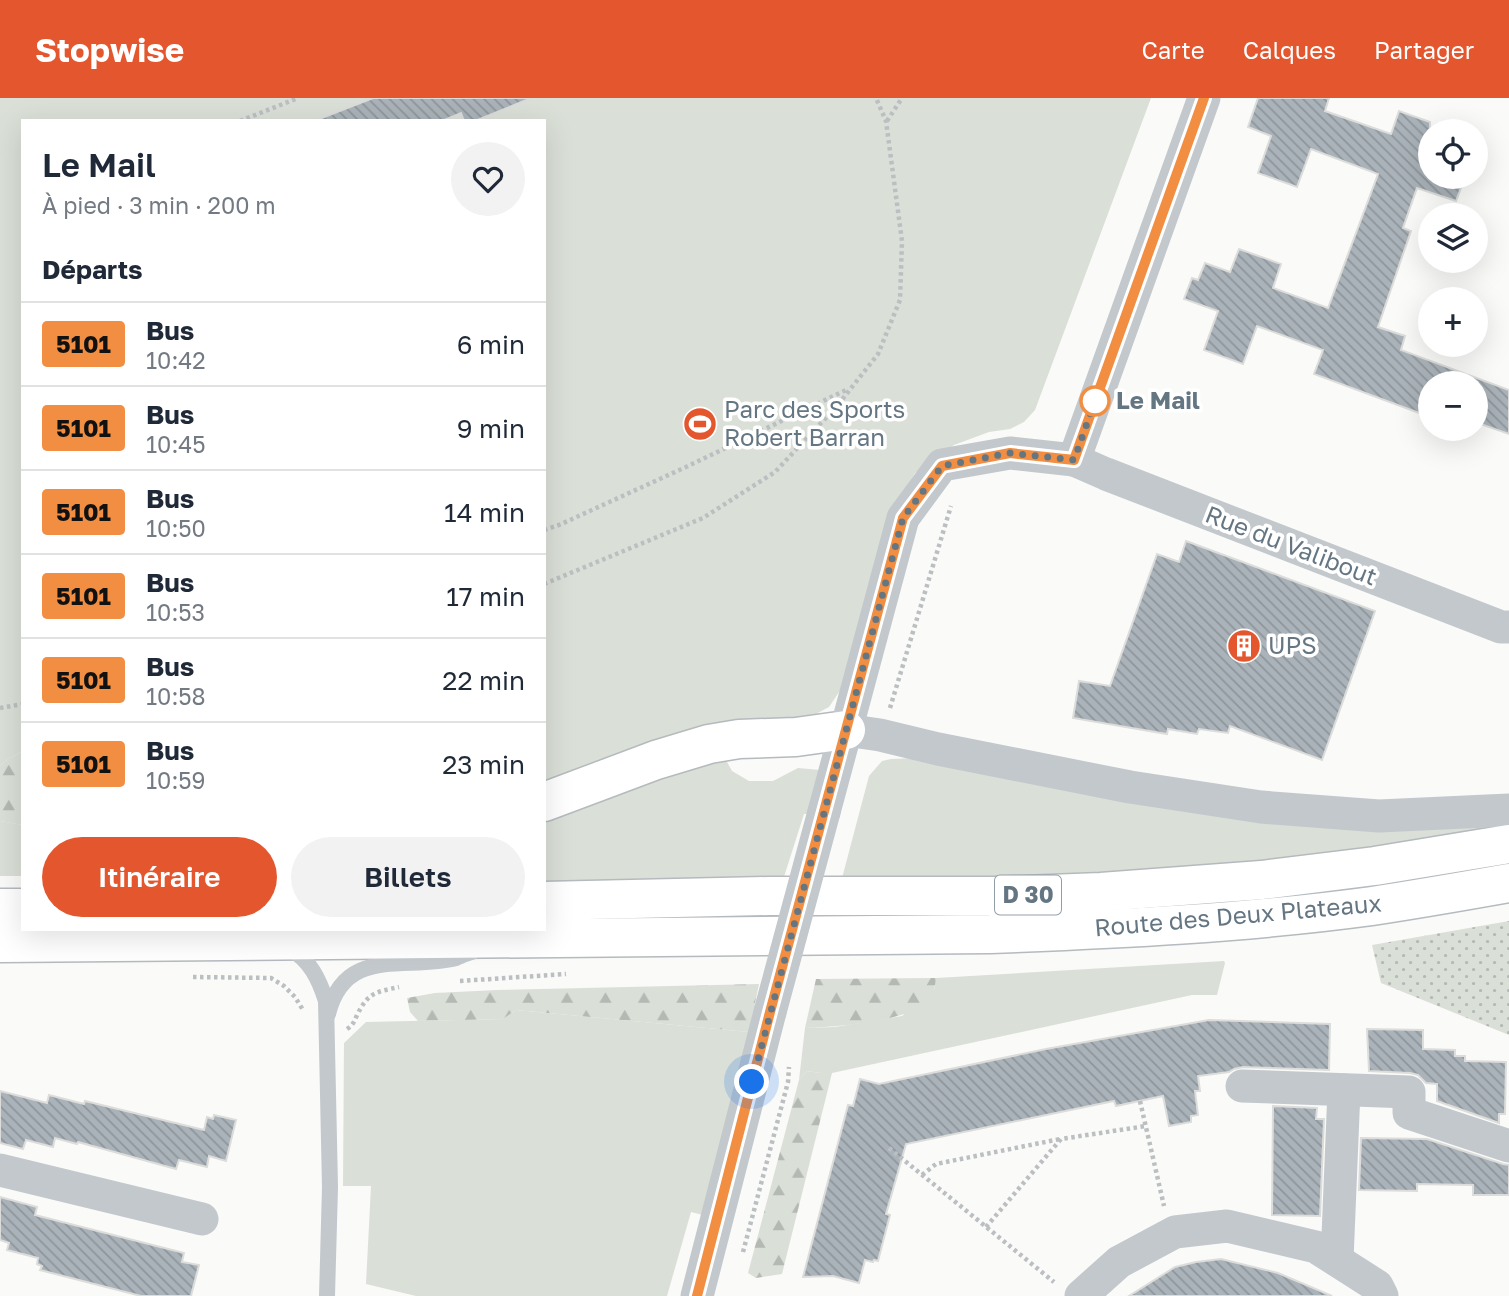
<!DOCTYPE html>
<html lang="fr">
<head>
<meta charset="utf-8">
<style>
  :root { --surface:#fff; --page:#f2f2f3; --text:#1f2937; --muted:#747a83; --line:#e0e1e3; --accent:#e4572e }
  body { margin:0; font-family:"Golos Text",sans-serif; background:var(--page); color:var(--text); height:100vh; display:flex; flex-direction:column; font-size:26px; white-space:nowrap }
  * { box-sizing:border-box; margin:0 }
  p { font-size:23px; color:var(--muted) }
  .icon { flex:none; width:38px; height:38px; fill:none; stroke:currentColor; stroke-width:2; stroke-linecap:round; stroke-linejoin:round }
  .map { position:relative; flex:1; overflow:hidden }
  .sheet { position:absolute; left:21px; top:21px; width:525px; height:812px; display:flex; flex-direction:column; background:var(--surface); border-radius:0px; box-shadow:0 7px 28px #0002 }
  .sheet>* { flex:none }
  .badge { padding:0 14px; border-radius:5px; font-size:24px; line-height:46px }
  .buttons { position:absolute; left:1418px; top:21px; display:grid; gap:14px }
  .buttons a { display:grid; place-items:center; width:70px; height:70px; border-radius:50%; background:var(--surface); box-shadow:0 7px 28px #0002; font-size:35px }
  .you { position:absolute; width:35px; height:35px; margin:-18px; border:5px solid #fff; border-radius:50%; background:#1a73e8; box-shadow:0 0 0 10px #1a73e833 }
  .map>.badge { position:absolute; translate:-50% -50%; box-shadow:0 0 0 4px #fff }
  h2 { padding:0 21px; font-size:26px; line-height:63px }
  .round { display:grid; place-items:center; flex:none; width:74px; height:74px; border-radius:37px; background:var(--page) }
  .head { display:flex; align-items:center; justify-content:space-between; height:119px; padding:0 21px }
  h1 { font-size:33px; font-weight:600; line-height:52px }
  .primary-button { display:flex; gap:14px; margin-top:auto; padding:14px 21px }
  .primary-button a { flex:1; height:80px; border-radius:42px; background:var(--accent); color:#fff; font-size:28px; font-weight:600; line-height:80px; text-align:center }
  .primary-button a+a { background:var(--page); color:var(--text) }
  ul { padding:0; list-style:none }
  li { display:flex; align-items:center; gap:21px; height:84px; padding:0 21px; border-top:2px solid var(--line) }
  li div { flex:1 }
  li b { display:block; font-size:26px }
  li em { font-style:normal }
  li .badge { min-width:77px; font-weight:700; text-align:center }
  header { display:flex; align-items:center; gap:42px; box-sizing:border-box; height:98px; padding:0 35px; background:var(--accent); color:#fff }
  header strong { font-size:33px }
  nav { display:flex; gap:38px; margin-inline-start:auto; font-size:24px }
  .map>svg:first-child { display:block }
  .grass { fill:#dadfd7 }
  .forest { fill:url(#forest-firs) }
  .park { fill:url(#park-dots) }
  .building { fill:url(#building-back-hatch); stroke:#dcdcda; stroke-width:2 }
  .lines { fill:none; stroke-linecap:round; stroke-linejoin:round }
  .primary-casing { stroke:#b5babe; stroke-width:41 }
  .path { stroke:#bbbfc2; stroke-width:4.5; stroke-dasharray:3.5 3.5; stroke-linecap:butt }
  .service { stroke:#c3c8cc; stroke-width:16 }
  .minor { stroke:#c3c8cc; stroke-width:33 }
  .primary { stroke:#fff; stroke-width:38 }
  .minor-bridge { stroke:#c3c8cc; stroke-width:33 }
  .line-casing { stroke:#fff; stroke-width:16 }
  .line { stroke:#f28e42; stroke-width:10 }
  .walk { stroke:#657683; stroke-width:7; stroke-dasharray:0 12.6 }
  .stop-dot { fill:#fff; stroke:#f28e42; stroke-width:3.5 }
  .labels { text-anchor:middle; stroke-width:7; stroke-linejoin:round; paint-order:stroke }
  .shield { fill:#fff; stroke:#939fa8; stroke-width:2 }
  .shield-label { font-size:23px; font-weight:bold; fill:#657683 }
  .stop-label { font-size:24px; font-weight:bold; fill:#657683; stroke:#fff; text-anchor:start }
  .poi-label { font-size:24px; fill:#657683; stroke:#fff; text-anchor:start }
  .street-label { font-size:24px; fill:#657683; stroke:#fff }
</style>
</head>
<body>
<header>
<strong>Stopwise</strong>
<nav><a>Carte</a><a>Calques</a><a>Partager</a></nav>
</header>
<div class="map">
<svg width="1509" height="1198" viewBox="0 0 1509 1198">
  <defs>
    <pattern id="forest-firs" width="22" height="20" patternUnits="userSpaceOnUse" patternTransform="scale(1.75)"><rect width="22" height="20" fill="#dadfd7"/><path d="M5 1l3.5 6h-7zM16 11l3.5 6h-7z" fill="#b4b9b4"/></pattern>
    <pattern id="park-dots" width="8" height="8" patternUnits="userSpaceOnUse" patternTransform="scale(1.75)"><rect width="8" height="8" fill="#dadfd7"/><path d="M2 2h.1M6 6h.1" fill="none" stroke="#b4b9b4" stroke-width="1.8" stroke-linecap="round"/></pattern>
    <pattern id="building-back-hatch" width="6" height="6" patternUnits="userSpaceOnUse" patternTransform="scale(1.75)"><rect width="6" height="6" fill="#aab3b9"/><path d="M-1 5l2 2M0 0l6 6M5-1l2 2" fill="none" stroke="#8e969c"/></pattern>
  </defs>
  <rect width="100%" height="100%" fill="#fafaf8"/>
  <g class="grass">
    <path d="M 0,0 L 1151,0 L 1035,312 L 1024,324 L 1010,331 L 989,334 L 954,347 L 915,375 L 891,415 L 845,585 L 829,609 L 803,623 L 544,696 L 544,23 L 23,23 L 23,653 L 8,661 L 0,668 Z"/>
    <path d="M 722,655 L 732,673 L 749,683 L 773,683 L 798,670 L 820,672 L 811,716 L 804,716 L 782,785 L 544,786 L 544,715 Z"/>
    <path d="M 916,660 L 1458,725 L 1509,731 L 1307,762 L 1038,784 L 841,784 L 869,678 L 882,663 L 891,661 Z"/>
    <path d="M 0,723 L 23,727 L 23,778 L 0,778 Z"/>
    <path d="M 1224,863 L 1225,865 L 1217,897 L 1192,897 L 832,975 L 820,975 L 807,973 L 799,982 L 805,930 L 835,929 L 902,918 L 934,892 L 936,880 Z"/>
    <path d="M 516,912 L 749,934 L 703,1117 L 691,1114 L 667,1198 L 416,1198 L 366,1186 L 371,1088 L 343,1088 L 344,945 L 366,924 L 503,921 Z"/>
  </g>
  <g class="forest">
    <path d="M 23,653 L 23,727 L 0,723 L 0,668 L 8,661 Z"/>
    <path d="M 936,880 C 935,889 933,899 926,905 C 903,924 835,929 805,930 L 816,881 Z"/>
    <path d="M 759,886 L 749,934 L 516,912 L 503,921 L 418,923 L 410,914 L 407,900 L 435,895 L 497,892 Z"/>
    <path d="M 807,973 L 820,975 L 832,975 L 782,1176 L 756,1180 L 748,1175 L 799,982 Z"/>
  </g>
  <path class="park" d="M 1509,823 L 1509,937 L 1381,885 L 1372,847 Z"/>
  <g class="building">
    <path d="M 373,0 L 529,0 L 529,1 L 475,23 L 464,23 L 461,15 L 442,23 L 319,23 L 319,21 Z"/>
    <path d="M 1258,0 L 1329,0 L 1325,13 L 1391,36 L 1399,13 L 1430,24 L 1430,79 L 1465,79 L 1456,103 L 1417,90 L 1403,130 L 1411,133 L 1378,229 L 1405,238 L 1401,252 L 1509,292 L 1509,336 L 1475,324 L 1475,285 L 1430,285 L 1430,319 L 1314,276 L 1323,252 L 1257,228 L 1243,266 L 1204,252 L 1218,213 L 1184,201 L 1192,180 L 1198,182 L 1205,165 L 1230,174 L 1239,151 L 1281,166 L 1273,190 L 1328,210 L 1378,76 L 1311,51 L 1297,89 L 1258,75 L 1271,38 L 1248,29 Z"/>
    <path d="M 1186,443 L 1375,513 L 1322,662 L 1230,628 L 1228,635 L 1199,631 L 1197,636 L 1168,631 L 1167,636 L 1073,620 L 1079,583 L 1110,588 L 1157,456 L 1179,464 Z"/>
    <path d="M 1209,922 L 1330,926 L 1329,972 L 1243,969 L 1234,971 L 1229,974 L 1198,978 L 1200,993 L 1195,993 L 1198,1017 L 1191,1018 L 1191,1024 L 1169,1028 L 1163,998 L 1116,1008 L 1114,1003 L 906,1046 L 886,1116 L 890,1117 L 878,1163 L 874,1162 L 873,1164 L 865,1162 L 859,1185 L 833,1178 L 803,1179 L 848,1007 L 853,1008 L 860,981 L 879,986 L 1046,951 Z"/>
    <path d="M 1367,931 L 1423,932 L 1423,951 L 1455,952 L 1455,958 L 1465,958 L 1465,963 L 1506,964 L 1505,1016 L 1499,1016 L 1499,1025 L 1437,1003 L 1437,986 L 1426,985 L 1418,977 L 1410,975 L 1369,973 Z"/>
    <path d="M 0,993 L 47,1005 L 49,997 L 84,1006 L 85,1003 L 204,1032 L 207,1019 L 213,1021 L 214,1017 L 236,1022 L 226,1063 L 209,1058 L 207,1069 L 179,1062 L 176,1071 L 78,1044 L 77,1046 L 55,1040 L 53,1049 L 26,1042 L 23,1051 L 0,1045 Z"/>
    <path d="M 1273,1008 L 1317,1010 L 1316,1021 L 1324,1021 L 1320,1118 L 1272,1117 Z"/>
    <path d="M 1361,1040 L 1427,1041 L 1503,1066 L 1509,1067 L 1509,1097 L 1473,1097 L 1473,1087 L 1417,1086 L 1417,1093 L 1359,1092 Z"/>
    <path d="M 0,1099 L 37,1109 L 35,1117 L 184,1155 L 182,1164 L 199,1167 L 191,1198 L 141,1198 L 40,1172 L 42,1168 L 37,1166 L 38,1160 L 7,1152 L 9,1145 L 0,1142 Z"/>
    <path d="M 1221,1161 L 1278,1175 L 1332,1198 L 1129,1198 L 1175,1169 L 1196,1164 Z"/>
  </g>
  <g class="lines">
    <g class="primary-casing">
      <g id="primary">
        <path d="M 544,704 L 656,662 L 709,646 L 739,641 L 796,639 L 846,632"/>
        <path d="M 544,803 L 768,798 L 994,798 L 1101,794 L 1262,782 L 1375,768 L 1509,746"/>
        <path d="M 0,810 L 23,810"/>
        <path d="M 0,845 L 990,836 C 1118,831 1246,825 1372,808 C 1418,801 1464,793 1509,785"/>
      </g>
    </g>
    <g class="path">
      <path d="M 240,23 L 298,0"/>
      <path d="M 887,23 L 902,0"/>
      <path d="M 544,432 L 559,427 L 686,369 L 848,291"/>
      <path d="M 544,486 L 703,420 L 775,374 L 837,308 L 878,256 L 900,202 L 902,143 L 886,23 L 876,0"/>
      <path d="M 0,610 L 23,606"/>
      <path d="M 890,610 L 951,408"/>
      <path d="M 193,879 L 271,880 L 284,888 L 295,899 L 303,912"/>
      <path d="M 460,883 L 566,876"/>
      <path d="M 347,931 C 353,927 354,924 357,917 C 368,895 375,894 399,889"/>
      <path d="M 1140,1003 L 1164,1108"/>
      <path d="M 889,1050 L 1054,1184"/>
      <path d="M 922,1077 L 936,1066 L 1060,1041"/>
      <path d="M 986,1129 L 1061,1041 L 1146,1028"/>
      <path d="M 743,1154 L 788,984 L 789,969"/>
    </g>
    <g class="service">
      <path d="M 289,850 C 310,862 319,881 326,903 L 330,1089 L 327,1198"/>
      <path d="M 328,916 C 345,847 407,873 456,860 C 461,858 467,855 472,854"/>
    </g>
    <g class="minor">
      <path d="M 1074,362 L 1106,376 L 1501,529 L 1509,529"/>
      <path d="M 846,632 L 880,637 L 938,651 L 1130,689 L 1261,709 L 1379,718 L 1509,712"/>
      <path d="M 824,714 L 903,420 L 942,367 L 1010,355 L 1074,362 L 1204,0"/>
      <path d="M 1242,988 L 1409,994 L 1409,1015 L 1509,1048"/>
      <path d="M 0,1072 L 202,1121"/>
      <path d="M 1337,1162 L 1344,992"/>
      <path d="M 697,1198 L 770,914"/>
      <path d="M 1081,1198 L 1119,1164 L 1175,1134 L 1227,1128 L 1316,1149 L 1377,1188 L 1382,1198"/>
    </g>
    <use href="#primary" class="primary"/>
    <path class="minor-bridge" d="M 770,914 L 824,714"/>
  </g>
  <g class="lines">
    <g class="line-casing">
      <path id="line" d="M 697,1198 L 770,914 L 903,420 L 942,368 L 1010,355 L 1074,362 L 1204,0"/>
    </g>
    <use href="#line" class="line"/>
    <path class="walk" d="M 752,984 L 903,420 L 942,368 L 1010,355 L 1074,362 L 1095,303"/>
  </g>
  <defs>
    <g id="stadium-disc" transform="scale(1.75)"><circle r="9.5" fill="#e4572e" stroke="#fff"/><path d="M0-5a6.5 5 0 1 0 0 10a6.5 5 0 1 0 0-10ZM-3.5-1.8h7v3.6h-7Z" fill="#fff"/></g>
    <g id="building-disc" transform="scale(1.75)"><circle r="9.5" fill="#e4572e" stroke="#fff"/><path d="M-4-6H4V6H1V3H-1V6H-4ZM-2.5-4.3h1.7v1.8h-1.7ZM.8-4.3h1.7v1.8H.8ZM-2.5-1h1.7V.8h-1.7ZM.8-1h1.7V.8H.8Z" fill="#fff"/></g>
  </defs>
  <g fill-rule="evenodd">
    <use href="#stadium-disc" x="700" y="326"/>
    <use href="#building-disc" x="1244" y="548"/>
  </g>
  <circle class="stop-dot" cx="1095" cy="303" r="14"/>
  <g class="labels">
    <rect class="shield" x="995" y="777.5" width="66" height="39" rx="5"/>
    <g class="shield-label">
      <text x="1028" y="805">D 30</text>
    </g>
    <g class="stop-label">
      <text x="1116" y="311">Le Mail</text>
    </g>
    <g class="poi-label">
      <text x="724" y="320">Parc des Sports<tspan x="724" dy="28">Robert Barran</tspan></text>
      <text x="1268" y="556">UPS</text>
    </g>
    <g class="street-label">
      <text transform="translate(1291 448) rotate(21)" y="8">Rue du Valibout</text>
      <text transform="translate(1238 818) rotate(-5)" y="8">Route des Deux Plateaux</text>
    </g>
  </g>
</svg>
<div class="buttons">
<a><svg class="icon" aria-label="locate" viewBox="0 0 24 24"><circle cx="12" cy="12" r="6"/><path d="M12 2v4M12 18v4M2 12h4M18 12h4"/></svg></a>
<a><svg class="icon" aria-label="layers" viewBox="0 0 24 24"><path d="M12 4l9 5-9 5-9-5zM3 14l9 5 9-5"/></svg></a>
<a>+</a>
<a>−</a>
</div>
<div class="you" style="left:752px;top:984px"></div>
<section class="sheet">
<div class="head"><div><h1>Le Mail</h1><p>À pied · 3 min · 200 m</p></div><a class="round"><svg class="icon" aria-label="heart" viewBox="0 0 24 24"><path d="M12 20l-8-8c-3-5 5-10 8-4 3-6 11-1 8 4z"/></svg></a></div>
<h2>Départs</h2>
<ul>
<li><span class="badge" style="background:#f28e42;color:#111">5101</span><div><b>Bus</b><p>10:42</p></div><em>6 min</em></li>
<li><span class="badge" style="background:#f28e42;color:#111">5101</span><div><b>Bus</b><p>10:45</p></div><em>9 min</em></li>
<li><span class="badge" style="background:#f28e42;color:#111">5101</span><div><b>Bus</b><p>10:50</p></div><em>14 min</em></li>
<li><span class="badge" style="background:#f28e42;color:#111">5101</span><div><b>Bus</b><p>10:53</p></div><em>17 min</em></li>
<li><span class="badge" style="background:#f28e42;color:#111">5101</span><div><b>Bus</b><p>10:58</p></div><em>22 min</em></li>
<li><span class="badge" style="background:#f28e42;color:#111">5101</span><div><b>Bus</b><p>10:59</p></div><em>23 min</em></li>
</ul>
<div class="primary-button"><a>Itinéraire</a><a>Billets</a></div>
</section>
</div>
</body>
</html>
